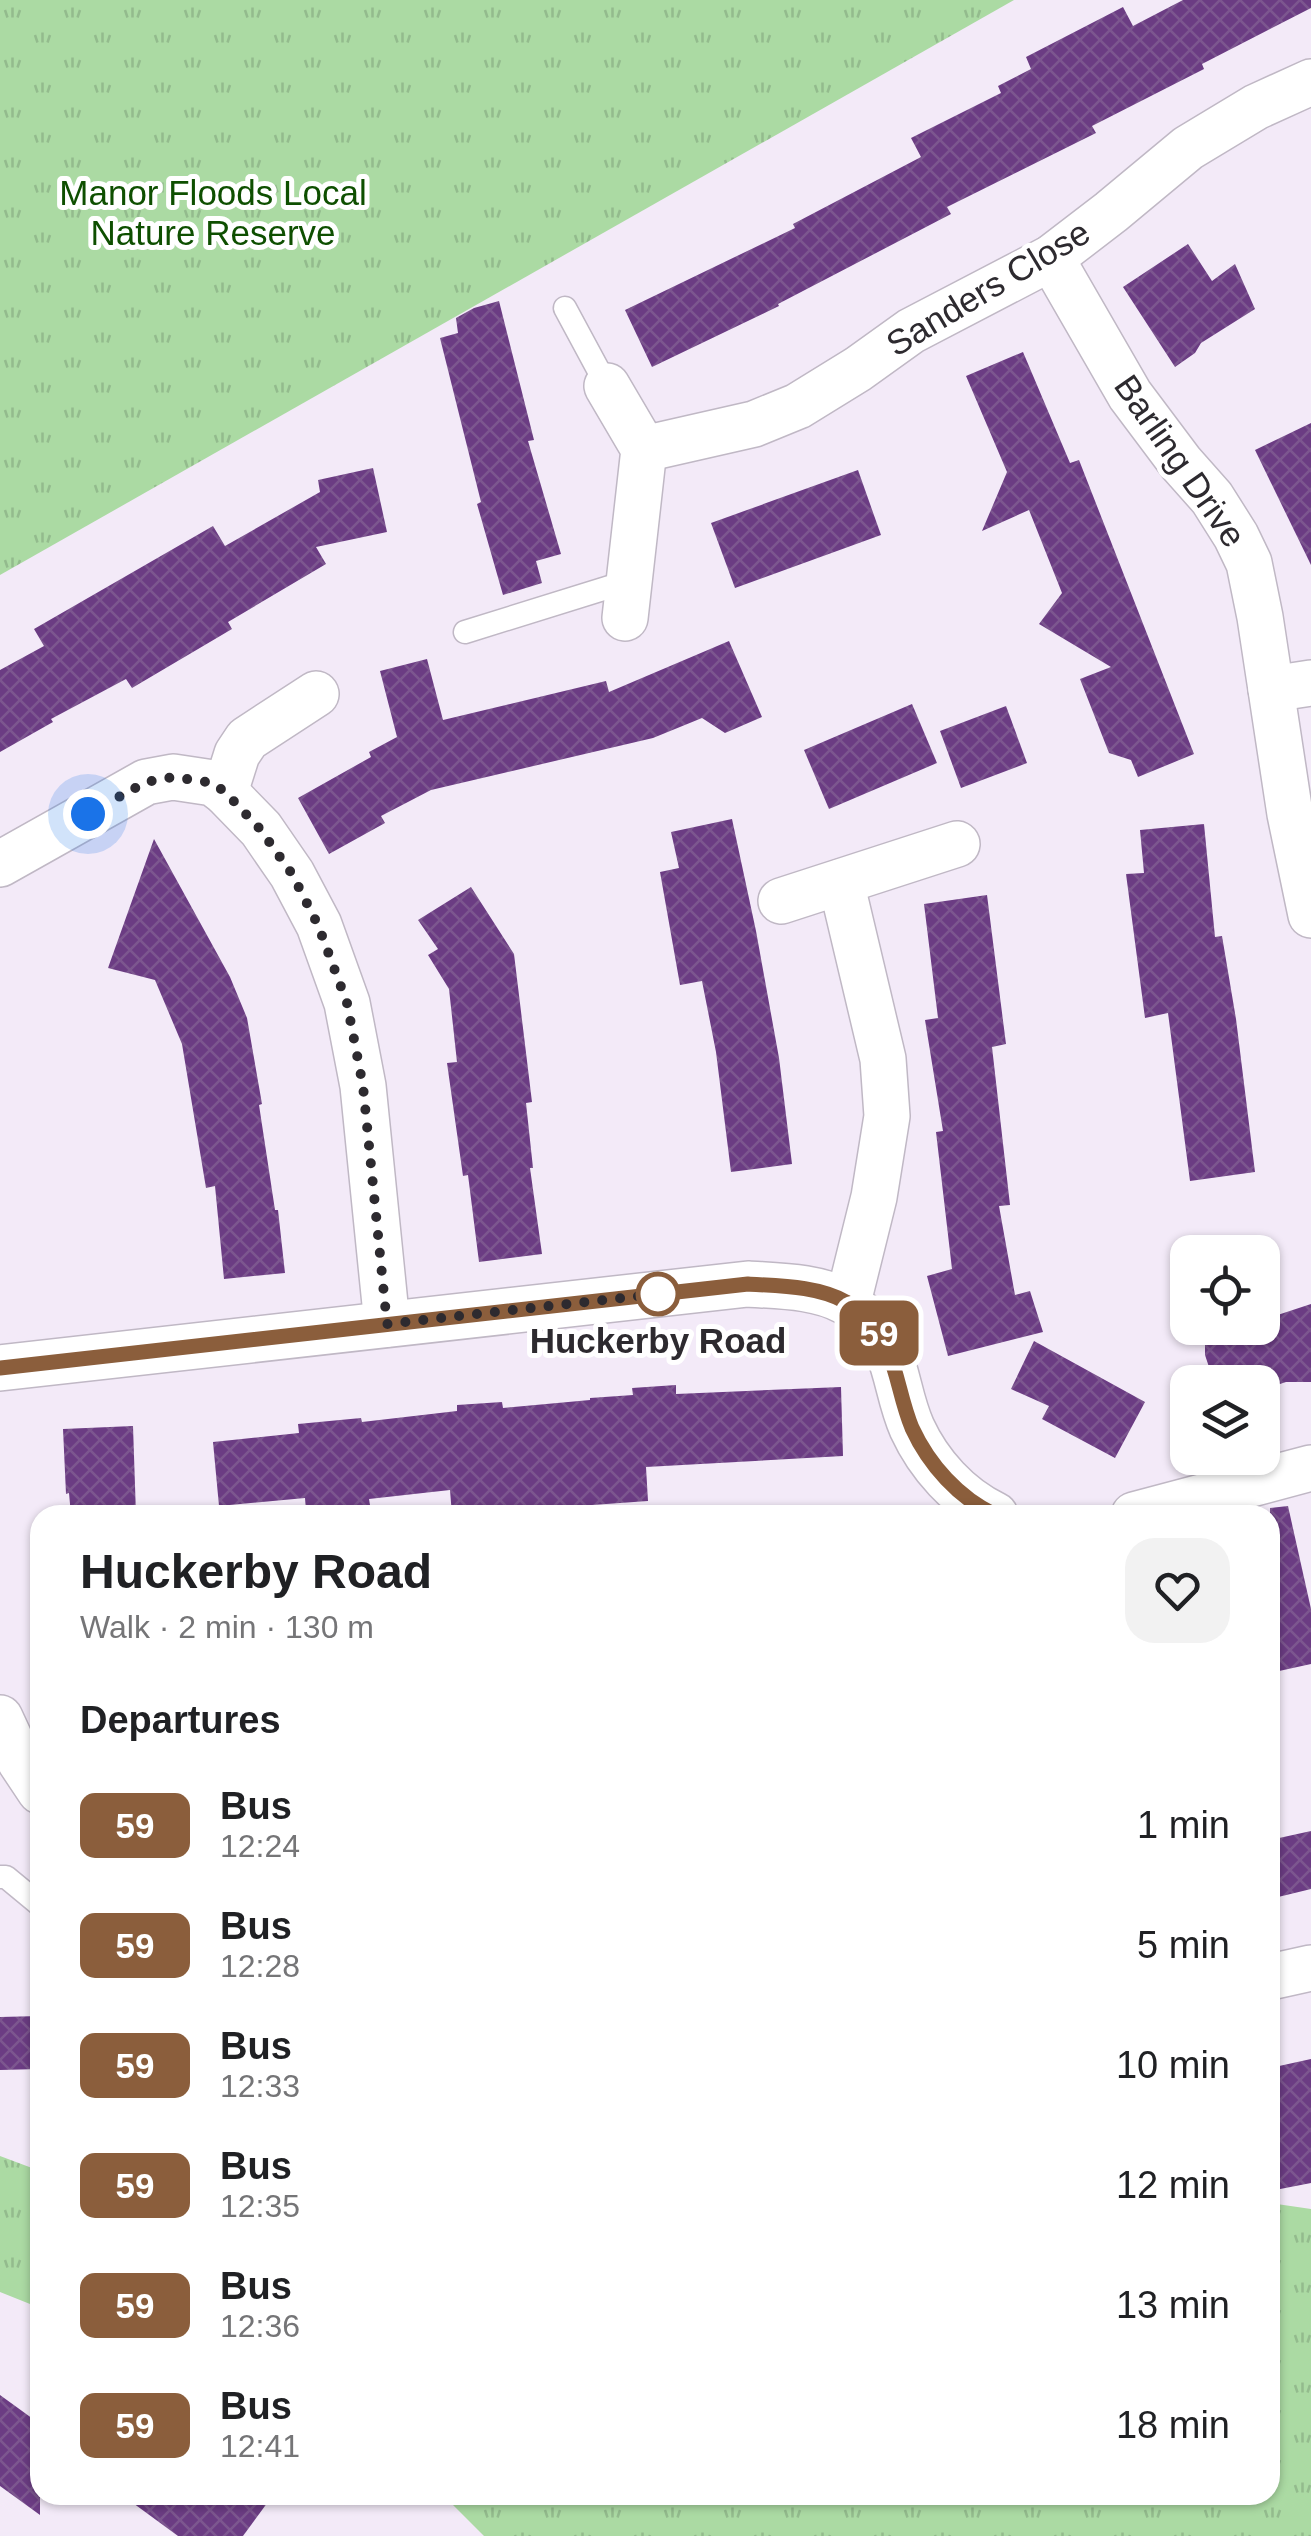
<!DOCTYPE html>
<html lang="en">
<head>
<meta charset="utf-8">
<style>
  :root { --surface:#fff; --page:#f2f2f2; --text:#202124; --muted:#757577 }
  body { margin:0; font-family:Arial,sans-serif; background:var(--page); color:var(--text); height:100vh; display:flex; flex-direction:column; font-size:38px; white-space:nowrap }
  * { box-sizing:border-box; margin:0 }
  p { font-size:32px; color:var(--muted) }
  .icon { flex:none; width:55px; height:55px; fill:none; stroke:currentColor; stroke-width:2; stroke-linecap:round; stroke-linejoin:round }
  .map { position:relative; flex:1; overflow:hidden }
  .sheet { position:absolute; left:30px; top:1505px; width:1250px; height:1000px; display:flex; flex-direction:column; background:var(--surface); border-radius:30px; box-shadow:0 2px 8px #0004 }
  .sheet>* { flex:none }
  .badge { padding:0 20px; border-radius:15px; font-size:35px; line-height:65px }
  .buttons { position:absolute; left:1170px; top:1235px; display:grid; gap:20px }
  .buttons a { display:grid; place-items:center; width:110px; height:110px; border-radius:20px; background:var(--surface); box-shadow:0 2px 8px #0004; font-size:50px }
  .you { position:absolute; width:50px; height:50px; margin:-25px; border:8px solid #fff; border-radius:50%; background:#1a73e8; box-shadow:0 0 0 15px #1a73e833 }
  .map>.badge { position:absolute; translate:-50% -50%; box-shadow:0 0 0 5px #fff }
  h2 { padding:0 50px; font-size:38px; line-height:90px }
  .round { display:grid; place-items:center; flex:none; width:105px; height:105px; border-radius:30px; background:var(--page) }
  .headline { display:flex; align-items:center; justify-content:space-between; height:170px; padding:0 50px }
  h1 { font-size:48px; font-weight:700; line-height:75px }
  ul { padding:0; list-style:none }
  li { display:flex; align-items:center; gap:30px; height:120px; padding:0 50px }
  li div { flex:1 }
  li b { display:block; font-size:38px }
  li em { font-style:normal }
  li .badge { min-width:110px; font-weight:700; text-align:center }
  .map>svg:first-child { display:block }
  .park { fill:url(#park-tufts) }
  .building { fill:url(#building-cross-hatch) }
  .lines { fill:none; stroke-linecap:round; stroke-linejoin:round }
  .service-casing { stroke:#c0b8c5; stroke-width:25 }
  .minor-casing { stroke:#c0b8c5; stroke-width:48 }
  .service { stroke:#fff; stroke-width:22 }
  .minor { stroke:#fff; stroke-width:45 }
  .line-casing { stroke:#fff; stroke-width:22 }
  .line { stroke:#8b5e3c; stroke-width:15 }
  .walk { stroke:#2d2a2f; stroke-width:10; stroke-dasharray:0 18 }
  .stop-dot { fill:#fff; stroke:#8b5e3c; stroke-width:5 }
  .labels { text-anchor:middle; stroke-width:10; stroke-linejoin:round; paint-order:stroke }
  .park-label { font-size:35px; fill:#0e4f00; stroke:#fff }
  .street-label { font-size:35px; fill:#2d2a2f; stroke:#fff }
  .stop-label { font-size:35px; font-weight:bold; fill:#2d2a2f; stroke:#fff }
</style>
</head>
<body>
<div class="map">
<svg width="1311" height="2536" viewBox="0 0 1311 2536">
  <defs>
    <pattern id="park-tufts" width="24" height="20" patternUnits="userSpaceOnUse" patternTransform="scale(2.5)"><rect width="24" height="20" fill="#abdaa3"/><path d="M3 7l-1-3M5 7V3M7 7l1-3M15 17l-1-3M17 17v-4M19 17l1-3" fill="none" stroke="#93bb8d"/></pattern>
    <pattern id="building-cross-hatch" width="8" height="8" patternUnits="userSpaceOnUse" patternTransform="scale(2.5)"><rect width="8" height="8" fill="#6b3c83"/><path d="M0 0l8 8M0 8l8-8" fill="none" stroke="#7c568f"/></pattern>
  </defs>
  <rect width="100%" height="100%" fill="#f3eaf8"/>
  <g class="park">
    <path d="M 0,0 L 1014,0 L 0,575 Z"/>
    <path d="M 0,2156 L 40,2171 L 40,2308 L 0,2292 Z"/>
    <path d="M 1270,2203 L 1311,2209 L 1311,2536 L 484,2536 L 443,2495 L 1270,2495 Z"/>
  </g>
  <g class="building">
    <path d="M 1183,0 L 1311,0 L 1311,8 L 1202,64 L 1204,69 L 1092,126 L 1096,133 L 947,207 L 951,214 L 778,304 L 779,306 L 652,367 L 625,310 L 795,228 L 793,224 L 921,157 L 911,138 L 1001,93 L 998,86 L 1031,69 L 1026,57 L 1123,7 L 1133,26 Z"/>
    <path d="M 1188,244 L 1212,281 L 1235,264 L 1255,309 L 1201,343 L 1195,353 L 1175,367 L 1123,287 Z"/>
    <path d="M 499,301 L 534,440 L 528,441 L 561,554 L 536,561 L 542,583 L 503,595 L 477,504 L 481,502 L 440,338 L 458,333 L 456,318 L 474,308 Z"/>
    <path d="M 1023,352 L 1070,463 L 1079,460 L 1194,754 L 1138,777 L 1131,760 L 1109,753 L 1080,679 L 1111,667 L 1039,624 L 1062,593 L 1029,510 L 982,531 L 1007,472 L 966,376 Z"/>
    <path d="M 1311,423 L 1311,565 L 1255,450 Z"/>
    <path d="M 373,468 L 387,532 L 316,547 L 326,564 L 228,622 L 232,629 L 132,688 L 126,679 L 51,719 L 53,722 L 0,752 L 0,670 L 44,646 L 34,629 L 213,526 L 225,546 L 320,492 L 318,480 Z"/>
    <path d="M 858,470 L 881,535 L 735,588 L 711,523 Z"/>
    <path d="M 729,641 L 762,717 L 725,733 L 702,718 L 653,738 L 431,790 L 381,816 L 385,823 L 329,854 L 298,798 L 371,757 L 369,752 L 397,737 L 380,671 L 427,659 L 443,720 L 606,681 L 609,692 Z"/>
    <path d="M 912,704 L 937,763 L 829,809 L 804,750 Z"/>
    <path d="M 1006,706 L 1027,763 L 961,788 L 940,731 Z"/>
    <path d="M 732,819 L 756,931 L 779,1058 L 792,1164 L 731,1172 L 716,1052 L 702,981 L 680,985 L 660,872 L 679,868 L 671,832 Z"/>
    <path d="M 1204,824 L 1215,937 L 1222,936 L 1236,1019 L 1255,1172 L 1190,1181 L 1168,1013 L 1145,1018 L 1126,874 L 1144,873 L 1140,830 Z"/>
    <path d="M 154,839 L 230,977 L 247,1018 L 262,1104 L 259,1105 L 275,1210 L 278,1210 L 285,1273 L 224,1279 L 215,1186 L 206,1188 L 182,1044 L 155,980 L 108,968 Z"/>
    <path d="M 471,887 L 514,954 L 532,1102 L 526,1103 L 533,1168 L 530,1168 L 542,1254 L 479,1262 L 468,1175 L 463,1176 L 447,1063 L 457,1062 L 449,989 L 428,955 L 438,949 L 418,920 Z"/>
    <path d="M 987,895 L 1006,1044 L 992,1047 L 1010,1205 L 999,1206 L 1015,1295 L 1030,1291 L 1043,1332 L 948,1356 L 927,1276 L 952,1269 L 936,1132 L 943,1131 L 925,1020 L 938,1018 L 924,904 Z"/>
    <path d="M 1311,1304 L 1311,1382 L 1286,1382 L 1262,1390 L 1262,1382 L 1214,1382 L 1205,1355 L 1205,1337 L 1238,1328 L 1262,1328 L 1262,1320 Z"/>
    <path d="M 1034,1341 L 1145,1402 L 1115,1458 L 1042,1419 L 1049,1406 L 1011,1389 Z"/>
    <path d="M 676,1385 L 676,1394 L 841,1387 L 843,1456 L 646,1467 L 648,1501 L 452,1515 L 450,1490 L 369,1499 L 370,1505 L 306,1511 L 305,1498 L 219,1506 L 213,1442 L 299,1433 L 298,1424 L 361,1418 L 362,1422 L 457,1411 L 457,1405 L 502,1402 L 503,1408 L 590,1400 L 590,1398 L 633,1395 L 632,1388 Z"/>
    <path d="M 133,1426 L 136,1515 L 71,1515 L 69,1493 L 66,1494 L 63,1429 Z"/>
    <path d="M 1288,1506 L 1311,1609 L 1311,1664 L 1270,1673 L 1270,1508 Z"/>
    <path d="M 1311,1831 L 1311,1889 L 1270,1899 L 1270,1840 Z"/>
    <path d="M 40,2016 L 40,2069 L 0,2070 L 0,2017 Z"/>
    <path d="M 1311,2059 L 1311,2183 L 1270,2191 L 1270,2068 Z"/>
    <path d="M 0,2395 L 40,2424 L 40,2515 L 0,2486 Z"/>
    <path d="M 122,2495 L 273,2495 L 243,2536 L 178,2536 Z"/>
  </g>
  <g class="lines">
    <g class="service-casing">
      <g id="service">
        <path d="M 565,308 L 607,386"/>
        <path d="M 465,632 L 629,581"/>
        <path d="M 0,1877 L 6,1877 L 40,1905"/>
      </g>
    </g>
    <g class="minor-casing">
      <g id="minor">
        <path d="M 1051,258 L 1130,395 L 1181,463 L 1212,498 L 1236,536 L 1249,563 L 1260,617 L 1290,814 L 1311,915"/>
        <path d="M 607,386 L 644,449 L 625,618"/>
        <path d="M 644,449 L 754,424 L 798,406 L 858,369 L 911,331 L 1051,258 L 1111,212 L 1188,148 L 1256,107 L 1311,82"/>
        <path d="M 1271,689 L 1311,683"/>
        <path d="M 225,792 L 237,754 L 247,739 L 316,694"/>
        <path d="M 0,864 L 146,782 L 173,777 L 213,783 L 225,792 L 261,829 L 292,874 L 319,925 L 347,1003 L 363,1086 L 387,1324"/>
        <path d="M 841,882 L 883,1059 L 887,1116 L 874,1197 L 848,1302"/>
        <path d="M 781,901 L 957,844"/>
        <path d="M 0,1368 L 748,1284 C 780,1286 818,1286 846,1302 C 853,1305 858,1312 864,1317 C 899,1350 894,1387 912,1428 C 929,1465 959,1498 995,1515"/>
        <path d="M 1134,1515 L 1311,1468"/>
        <path d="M 0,1718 L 20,1761 L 40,1791"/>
        <path d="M 1270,1977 L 1311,1968"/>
      </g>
    </g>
    <use href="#service" class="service"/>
    <use href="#minor" class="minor"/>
  </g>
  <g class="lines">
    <g class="line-casing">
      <path id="line" d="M 0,1368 L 748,1284 C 780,1286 818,1286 846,1302 C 853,1305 858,1312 864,1317 C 898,1349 895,1387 912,1428 C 929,1465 959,1498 995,1515"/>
    </g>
    <use href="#line" class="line"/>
    <path class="walk" d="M 88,814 L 146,782 L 173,777 L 213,783 L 225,792 L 260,829 L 292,874 L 318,925 L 347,1003 L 363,1086 L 387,1324 L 676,1292 L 658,1294"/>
  </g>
  <circle class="stop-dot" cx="658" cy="1294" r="20"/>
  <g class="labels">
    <g class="park-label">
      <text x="213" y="205">Manor Floods Local<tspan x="213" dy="40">Nature Reserve</tspan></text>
    </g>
    <g class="street-label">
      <text transform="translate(988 288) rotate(-31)" y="12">Sanders Close</text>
      <text transform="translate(1180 461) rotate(55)" y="12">Barling Drive</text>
    </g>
    <g class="stop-label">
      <text x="658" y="1353">Huckerby Road</text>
    </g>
  </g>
</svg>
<div class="buttons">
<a><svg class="icon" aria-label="locate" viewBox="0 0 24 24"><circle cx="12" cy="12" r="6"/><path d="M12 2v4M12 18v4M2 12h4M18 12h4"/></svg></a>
<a><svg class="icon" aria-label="layers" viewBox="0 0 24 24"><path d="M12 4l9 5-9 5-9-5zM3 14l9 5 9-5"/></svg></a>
</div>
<div class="you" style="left:88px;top:814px"></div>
<b class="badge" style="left:879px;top:1333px;background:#8b5e3c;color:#fff">59</b>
<section class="sheet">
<div class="headline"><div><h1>Huckerby Road</h1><p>Walk · 2 min · 130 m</p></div><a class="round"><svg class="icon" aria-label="heart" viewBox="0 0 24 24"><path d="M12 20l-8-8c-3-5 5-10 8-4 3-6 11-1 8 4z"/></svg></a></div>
<h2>Departures</h2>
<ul>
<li><span class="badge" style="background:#8b5e3c;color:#fff">59</span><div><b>Bus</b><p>12:24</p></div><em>1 min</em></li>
<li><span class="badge" style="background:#8b5e3c;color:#fff">59</span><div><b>Bus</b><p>12:28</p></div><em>5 min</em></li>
<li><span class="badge" style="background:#8b5e3c;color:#fff">59</span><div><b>Bus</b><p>12:33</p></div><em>10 min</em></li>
<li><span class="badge" style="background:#8b5e3c;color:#fff">59</span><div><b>Bus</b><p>12:35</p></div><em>12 min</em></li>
<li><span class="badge" style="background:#8b5e3c;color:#fff">59</span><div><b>Bus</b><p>12:36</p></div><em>13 min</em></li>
<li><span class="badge" style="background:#8b5e3c;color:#fff">59</span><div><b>Bus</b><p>12:41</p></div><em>18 min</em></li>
</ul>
</section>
</div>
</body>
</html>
